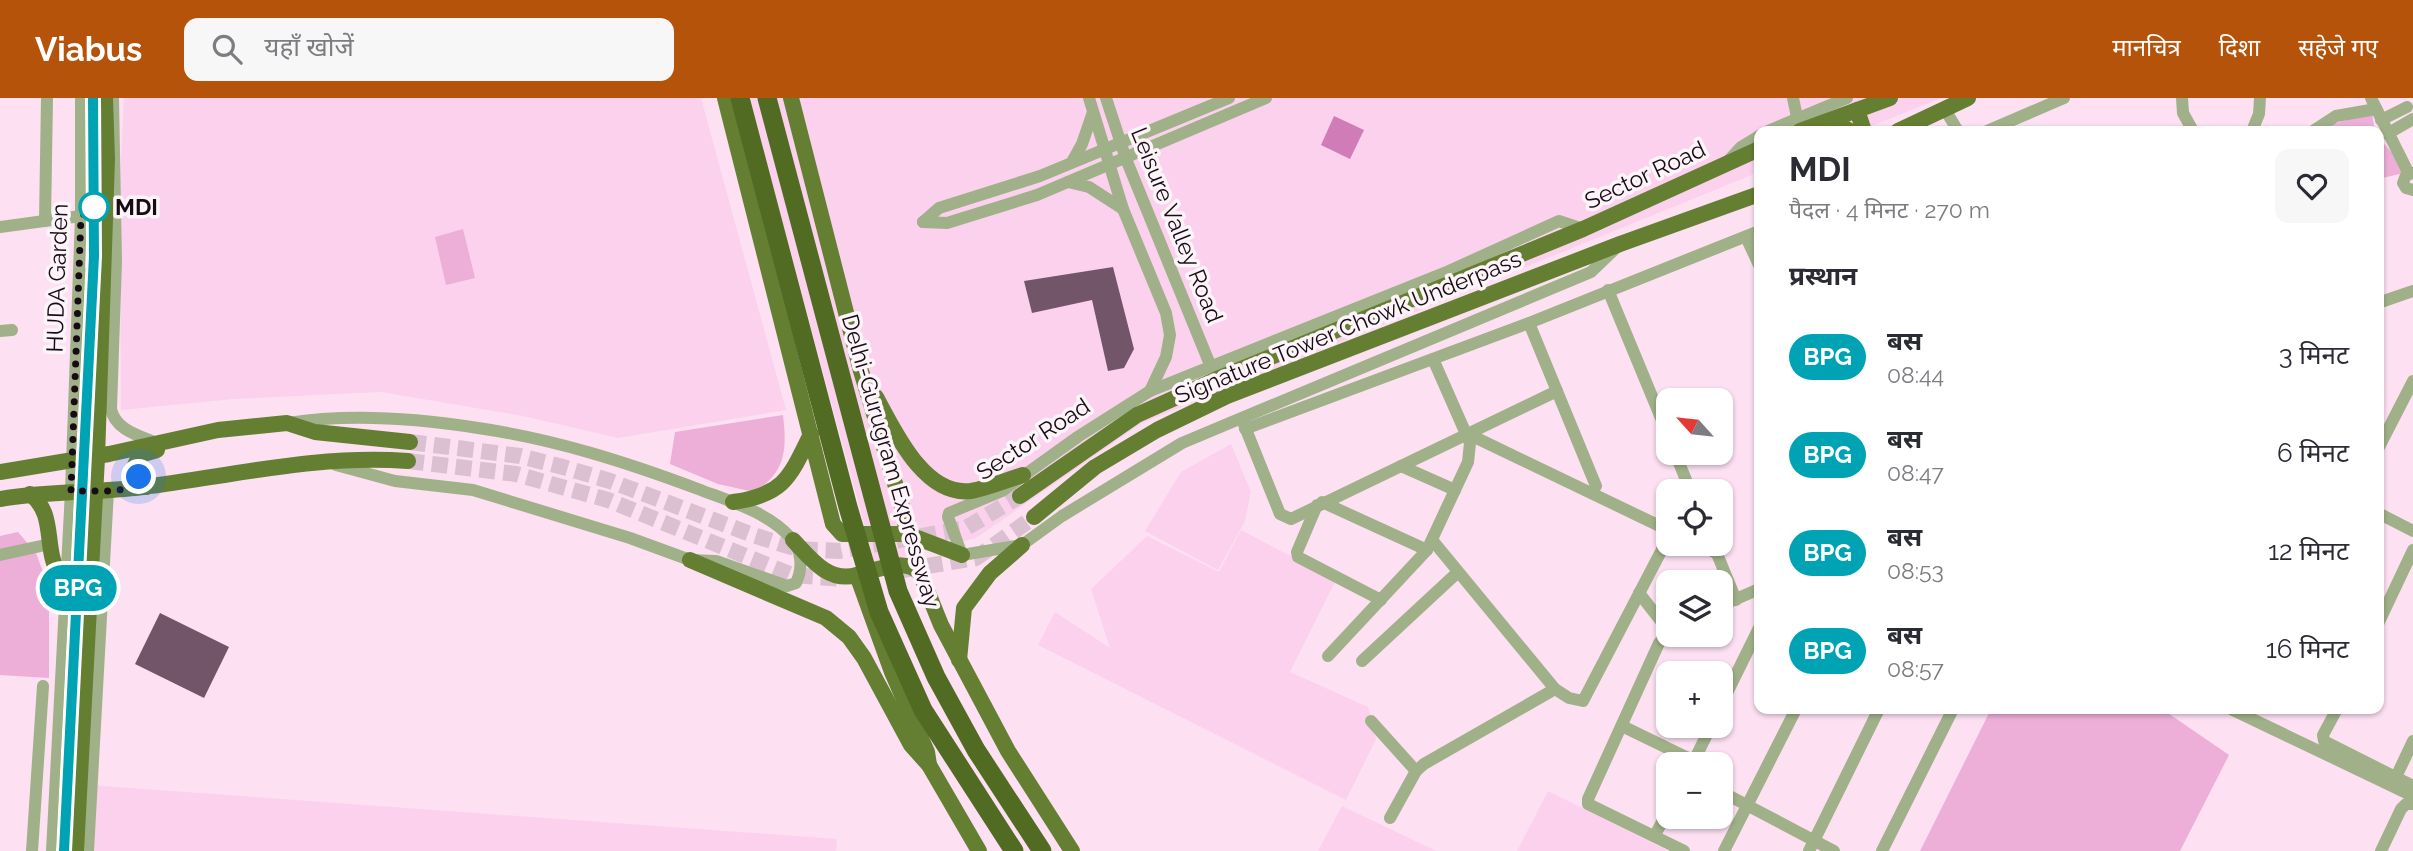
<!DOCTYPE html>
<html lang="hi">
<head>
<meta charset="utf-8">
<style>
  :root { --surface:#fff; --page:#f7f7f7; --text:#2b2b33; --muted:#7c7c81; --accent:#b45309 }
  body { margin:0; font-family:Raleway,"Noto Sans Devanagari",sans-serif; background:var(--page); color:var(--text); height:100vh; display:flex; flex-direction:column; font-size:26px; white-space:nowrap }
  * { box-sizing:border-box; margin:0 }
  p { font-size:23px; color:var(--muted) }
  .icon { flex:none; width:38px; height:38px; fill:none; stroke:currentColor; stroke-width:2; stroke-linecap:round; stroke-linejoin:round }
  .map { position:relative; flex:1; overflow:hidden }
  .panel { position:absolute; left:1754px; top:28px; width:630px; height:588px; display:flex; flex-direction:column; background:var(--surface); border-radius:14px; box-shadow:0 2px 5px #0004 }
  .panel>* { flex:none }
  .badge { padding:0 14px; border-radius:23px; font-size:24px; line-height:46px }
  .needle { width:46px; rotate:297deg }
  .tools { position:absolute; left:1656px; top:290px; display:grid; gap:14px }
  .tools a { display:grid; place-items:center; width:77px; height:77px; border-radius:14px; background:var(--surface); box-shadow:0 2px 5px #0004; font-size:35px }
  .you { position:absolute; width:35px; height:35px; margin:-18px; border:5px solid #fff; border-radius:50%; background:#1a73e8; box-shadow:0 0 0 10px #1a73e833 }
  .map>.badge { position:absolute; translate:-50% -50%; box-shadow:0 0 0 4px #fff }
  h2 { padding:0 35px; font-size:26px; line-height:63px }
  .round { display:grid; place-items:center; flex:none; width:74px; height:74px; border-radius:14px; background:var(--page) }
  .overview { display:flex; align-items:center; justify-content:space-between; height:119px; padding:0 35px }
  h1 { font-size:33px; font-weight:700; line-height:52px }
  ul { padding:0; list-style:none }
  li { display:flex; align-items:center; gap:21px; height:98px; padding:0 35px }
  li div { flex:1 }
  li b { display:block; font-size:26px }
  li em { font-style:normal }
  li .badge { min-width:77px; font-weight:700; text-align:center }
  header { display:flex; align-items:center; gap:42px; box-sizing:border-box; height:98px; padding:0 35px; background:var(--accent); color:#fff }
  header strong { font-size:33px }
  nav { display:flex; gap:38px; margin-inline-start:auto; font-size:24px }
  .search { width:490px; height:63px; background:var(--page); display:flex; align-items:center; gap:18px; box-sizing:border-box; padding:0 24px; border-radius:14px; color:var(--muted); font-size:26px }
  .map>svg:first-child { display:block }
  .built { fill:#fbd1ed }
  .green { fill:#edafd8 }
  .water { fill:#d07cb7 }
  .building { fill:#735569 }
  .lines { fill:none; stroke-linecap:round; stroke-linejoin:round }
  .major-tunnel { stroke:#dac0d1; stroke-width:16; stroke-dasharray:16 8; stroke-linecap:butt }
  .minor { stroke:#a0b189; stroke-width:12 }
  .major { stroke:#647f32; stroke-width:16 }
  .major-bridge { stroke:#647f32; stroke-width:16 }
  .highway-bridge { stroke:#526b23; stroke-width:19 }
  .line-casing { stroke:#fff; stroke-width:16 }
  .line { stroke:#00a3b4; stroke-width:10 }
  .walk { stroke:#170c14; stroke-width:7; stroke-dasharray:0 12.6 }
  .stop-dot { fill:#fff; stroke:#00a3b4; stroke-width:3.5 }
  .labels { text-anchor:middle; stroke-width:7; stroke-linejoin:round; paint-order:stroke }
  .street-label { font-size:23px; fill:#170c14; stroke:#fcf4f9 }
  .stop-label { font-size:23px; font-weight:bold; fill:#170c14; stroke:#fcf4f9; text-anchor:start }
</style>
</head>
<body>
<header>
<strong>Viabus</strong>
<div class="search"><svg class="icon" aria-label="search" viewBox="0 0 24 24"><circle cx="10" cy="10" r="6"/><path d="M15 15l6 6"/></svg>यहाँ खोजें</div>
<nav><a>मानचित्र</a><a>दिशा</a><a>सहेजे गए</a></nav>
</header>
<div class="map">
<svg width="2413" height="753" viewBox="0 0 2413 753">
  <rect width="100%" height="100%" fill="#fde0f2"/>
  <g class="built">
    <path d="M 124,0 L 701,0 L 786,312 L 618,340 L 523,318 L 381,294 L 234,301 L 121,312 L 120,84 Z"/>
    <path d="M 749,0 L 1941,0 L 1859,33 L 1759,33 L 1759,74 L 1142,325 L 976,440 L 875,466 Z"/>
    <path d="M 1231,346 L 1251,394 L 1245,423 L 1218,472 L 1145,433 L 1181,374 Z"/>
    <path d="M 1241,432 L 1336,482 L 1290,574 L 1368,609 L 1376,641 L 1346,702 L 1038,547 L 1055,514 L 1110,550 L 1091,491 L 1147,438 L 1219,474 Z"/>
    <path d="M 74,686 L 837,741 L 836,753 L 69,753 Z"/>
    <path d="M 1548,693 L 1668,753 L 1517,753 Z"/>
    <path d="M 1342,708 L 1436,753 L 1318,753 Z"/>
  </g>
  <g class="green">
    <path d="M 2372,15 L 2375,33 L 2320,33 L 2325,28 Z"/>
    <path d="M 2378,39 L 2395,58 L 2404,75 L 2378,81 Z"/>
    <path d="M 463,131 L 475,180 L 446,187 L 435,139 Z"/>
    <path d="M 783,317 C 787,352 786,374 754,394 L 718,386 L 670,366 L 675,334 Z"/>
    <path d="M 18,434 L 36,455 L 49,490 L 49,580 L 0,577 L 0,438 Z"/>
    <path d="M 1991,611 L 2162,611 L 2229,657 L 2180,753 L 1920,753 Z"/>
  </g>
  <path class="water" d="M 1334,18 L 1364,32 L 1350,61 L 1321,47 Z"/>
  <g class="building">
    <path d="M 1113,169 L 1134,251 L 1124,270 L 1108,273 L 1092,202 L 1032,215 L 1024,183 Z"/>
    <path d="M 160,515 L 229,549 L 204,600 L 135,566 Z"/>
  </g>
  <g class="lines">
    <g class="major-tunnel">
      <path d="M 410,344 L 520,358 L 563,369 L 610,383 L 753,437 L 797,451 L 840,453 L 966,430 L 1020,398"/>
      <path d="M 408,363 L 516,376 L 608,402 L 792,477 L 843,481"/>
      <path d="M 903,472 L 976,460 L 1034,419"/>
    </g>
    <g class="minor">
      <path d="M 113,0 L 116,163 L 111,311 C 115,331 137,337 154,344"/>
      <path d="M 1089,0 L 1123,111 L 1166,215 L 1170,237 L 1166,259 L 1150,293"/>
      <path d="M 1106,0 L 1126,61 L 1211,269"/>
      <path d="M 1793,0 L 1797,19"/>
      <path d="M 2182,0 L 2183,15 L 2193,33"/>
      <path d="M 2371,0 L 2409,76"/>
      <path d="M 1944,10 L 1958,33"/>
      <path d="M 2381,22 L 2407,9"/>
      <path d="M 1768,33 L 1847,0"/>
      <path d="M 1987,33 L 2064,0"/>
      <path d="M 2252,33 L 2259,16 L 2260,0"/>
      <path d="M 2313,33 L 2336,18 L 2376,11"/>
      <path d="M 2387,36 L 2413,21"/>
      <path d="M 1729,62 L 1741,49 L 1759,38"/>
      <path d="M 1072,64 L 1082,46 L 1093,14"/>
      <path d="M 2413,75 L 2406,77 L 2403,85 L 2406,90 L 2413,92"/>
      <path d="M 1068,84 L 1089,89 L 1123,111"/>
      <path d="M 45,123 L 47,0"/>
      <path d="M 923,124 L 947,125 L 1037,97 L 1266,0"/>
      <path d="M 923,124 L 939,110 L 1040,78 L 1229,0"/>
      <path d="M 0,129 L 81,118"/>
      <path d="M 1583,131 L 1559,123 L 1449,173 L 1150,293 L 1079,338 L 1002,393 L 949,415 L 948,419 L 962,457 L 1022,447 L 1062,418 L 1182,345 L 1591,174 L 1617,149"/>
      <path d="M 1746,139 L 1759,167"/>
      <path d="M 1608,192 L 1668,337"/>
      <path d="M 2378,205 L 2413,193"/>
      <path d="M 1529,225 L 1596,388"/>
      <path d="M 0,233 L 12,232"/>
      <path d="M 1243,324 L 1280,416 L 1291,421 L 1557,293"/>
      <path d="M 288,325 C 351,315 415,320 478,330 C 554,341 626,364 698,391 C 729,403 768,414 791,440 C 802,453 803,470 796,485 L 787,488 L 716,463 L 690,462 L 630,440 L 473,392 L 395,383 L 336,367"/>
      <path d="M 1245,331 L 1529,225 L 1759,133"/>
      <path d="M 1466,335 L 1668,432"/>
      <path d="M 2378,351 L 2413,283"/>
      <path d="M 1675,355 L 1691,394"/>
      <path d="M 1401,368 L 1455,392"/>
      <path d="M 1322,404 L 1427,452"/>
      <path d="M 1317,407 L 1297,454 L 1298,459 L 1381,502"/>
      <path d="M 2378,415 L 2413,433"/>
      <path d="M 1433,443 L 1555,591 L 1569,600 L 1583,603 L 1668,440"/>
      <path d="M 1698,446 L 1716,455"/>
      <path d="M 1713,446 L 1736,502"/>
      <path d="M 0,457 L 50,446"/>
      <path d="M 1639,495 L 1668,532"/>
      <path d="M 1720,508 L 1759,491"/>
      <path d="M 2378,526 L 2413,452"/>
      <path d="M 1668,533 L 1659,545 L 1588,701 L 1588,706 L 1684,753"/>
      <path d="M 1328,558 L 1427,452 L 1468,364 L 1470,345 L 1433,261"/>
      <path d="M 1362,563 L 1458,474"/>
      <path d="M 1720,609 L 1759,530"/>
      <path d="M 2231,611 L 2413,698"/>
      <path d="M 2337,611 L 2323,637 L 2324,643 L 2413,688"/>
      <path d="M 1371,623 L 1416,673"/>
      <path d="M 1622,628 L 1694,663"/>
      <path d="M 1692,667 L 1711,628"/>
      <path d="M 2396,679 L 2413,643"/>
      <path d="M 1720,693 L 1834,753"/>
      <path d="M 1390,720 L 1416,673 L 1424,666 L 1555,591"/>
      <path d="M 1655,737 L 1668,713"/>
      <path d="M 32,753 L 43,588"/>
      <path d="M 52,753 L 71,393 L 81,118 L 81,0"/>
      <path d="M 88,753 L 108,393"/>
      <path d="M 1724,753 L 1796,611"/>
      <path d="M 1809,753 L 1879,611"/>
      <path d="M 1882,753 L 1953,611"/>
      <path d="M 2381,753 L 2401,711 L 2406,706 L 2413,706"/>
    </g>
    <g class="major">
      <path d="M 725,0 L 833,426 L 842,436 L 907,436 L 962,457"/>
      <path d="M 791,0 L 861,273 L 903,412 L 907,436"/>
      <path d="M 1857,12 L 1864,33"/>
      <path d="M 1825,29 L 1840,27 L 1850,33"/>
      <path d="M 1800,33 L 1890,0"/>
      <path d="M 1898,33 L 1968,0"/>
      <path d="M 876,299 C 894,332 924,399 971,393 C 988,390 1006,382 1023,377"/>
      <path d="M 0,374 L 109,356 L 218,332 L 287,325 L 315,334 L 410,344"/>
      <path d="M 146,389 L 135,367 L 140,357 L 157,352"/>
      <path d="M 30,396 C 51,412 47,435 52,458 C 55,471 61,484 65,497"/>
      <path d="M 1020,398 L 1137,317 L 1217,281 L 1583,131 L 1759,51"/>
      <path d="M 0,401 C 48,393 95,395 143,389 C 231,378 320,356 408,363"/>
      <path d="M 733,404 C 784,397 790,379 811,336"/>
      <path d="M 1034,419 L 1095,369 L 1157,332 L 1227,298 L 1620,146 L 1759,96"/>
      <path d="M 793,442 C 811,461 828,485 857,477"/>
      <path d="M 690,462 L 826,520 L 849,539 L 864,560 L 911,647 L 929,667 L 979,753"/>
      <path d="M 959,562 L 964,510 L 990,475 L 1022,447"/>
      <path d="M 929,667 L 927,654 L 892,574 L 857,477 C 876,472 905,459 920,475 L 941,527 L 1008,653 L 1072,753"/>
    </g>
    <g class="major-bridge">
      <path d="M 93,0 L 94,149"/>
      <path d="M 64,753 L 93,172"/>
      <path d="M 76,753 L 97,360 L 107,61 L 105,0"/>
    </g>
    <g class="highway-bridge">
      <path d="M 740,0 L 848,409 L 879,514 L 923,612 L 1014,753"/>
      <path d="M 767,0 L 898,493 L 936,579 L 976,652 L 1042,753"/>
    </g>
  </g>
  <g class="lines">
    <g class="line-casing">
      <path id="line" d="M 64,753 L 94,158 L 93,0"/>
    </g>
    <use href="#line" class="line"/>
    <path class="walk" d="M 94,109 L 81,118 L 71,393 L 107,393 L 146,389 L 139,379"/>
  </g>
  <circle class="stop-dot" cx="94" cy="109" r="14"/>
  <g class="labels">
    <g class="street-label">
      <text transform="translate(1645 77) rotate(-25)" y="8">Sector Road</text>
      <text transform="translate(1177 127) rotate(68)" y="8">Leisure Valley Road</text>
      <text transform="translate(57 180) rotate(-88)" y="8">HUDA Garden</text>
      <text transform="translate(1348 229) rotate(-22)" y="8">Signature Tower Chowk Underpass</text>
      <text transform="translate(1033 341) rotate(-33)" y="8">Sector Road</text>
      <text transform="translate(891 363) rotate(74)" y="8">Delhi-Gurugram Expressway</text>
    </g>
    <g class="stop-label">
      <text x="115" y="117">MDI</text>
    </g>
  </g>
</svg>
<div class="tools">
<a><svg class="needle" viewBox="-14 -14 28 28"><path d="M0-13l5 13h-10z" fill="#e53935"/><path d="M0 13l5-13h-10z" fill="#7c7c81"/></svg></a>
<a><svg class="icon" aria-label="locate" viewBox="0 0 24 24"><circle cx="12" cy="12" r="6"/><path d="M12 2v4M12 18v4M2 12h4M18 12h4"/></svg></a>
<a><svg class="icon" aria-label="layers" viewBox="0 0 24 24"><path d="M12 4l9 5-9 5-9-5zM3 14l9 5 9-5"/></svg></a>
<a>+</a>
<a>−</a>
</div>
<div class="you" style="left:139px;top:379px"></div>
<b class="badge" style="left:78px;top:490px;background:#00a3b4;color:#fff">BPG</b>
<section class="panel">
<div class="overview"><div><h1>MDI</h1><p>पैदल · 4 मिनट · 270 m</p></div><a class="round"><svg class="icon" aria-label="heart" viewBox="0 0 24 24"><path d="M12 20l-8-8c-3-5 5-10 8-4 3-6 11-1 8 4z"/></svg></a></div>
<h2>प्रस्थान</h2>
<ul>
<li><span class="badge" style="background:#00a3b4;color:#fff">BPG</span><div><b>बस</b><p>08:44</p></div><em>3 मिनट</em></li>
<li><span class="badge" style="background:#00a3b4;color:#fff">BPG</span><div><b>बस</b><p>08:47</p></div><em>6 मिनट</em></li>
<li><span class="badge" style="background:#00a3b4;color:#fff">BPG</span><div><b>बस</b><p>08:53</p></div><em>12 मिनट</em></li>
<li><span class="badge" style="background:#00a3b4;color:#fff">BPG</span><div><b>बस</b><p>08:57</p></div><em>16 मिनट</em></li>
</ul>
</section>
</div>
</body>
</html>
